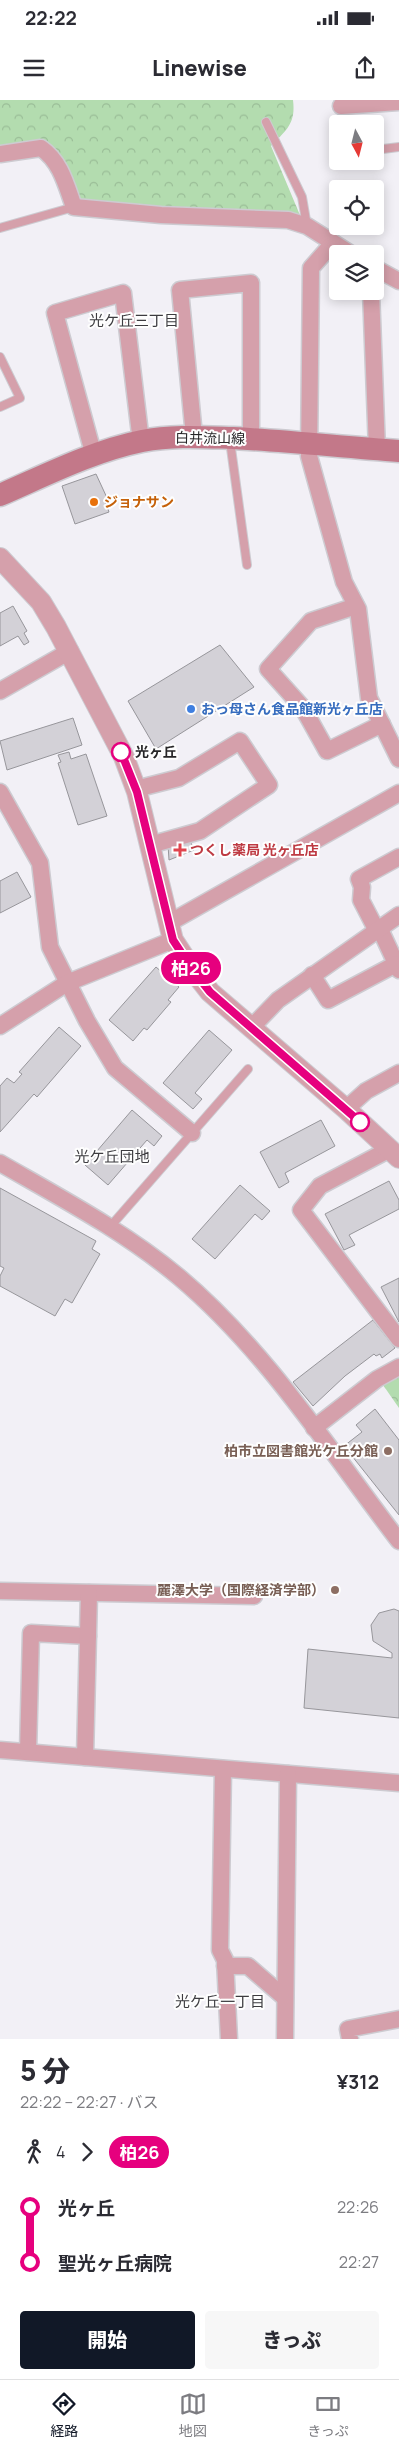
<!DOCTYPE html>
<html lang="ja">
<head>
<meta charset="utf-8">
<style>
  :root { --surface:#fff; --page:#f7f7f7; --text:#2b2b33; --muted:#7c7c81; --line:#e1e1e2; --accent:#111827 }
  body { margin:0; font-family:Manrope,"Noto Sans JP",sans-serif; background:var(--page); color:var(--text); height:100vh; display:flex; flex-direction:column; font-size:19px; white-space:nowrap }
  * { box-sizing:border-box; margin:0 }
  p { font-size:16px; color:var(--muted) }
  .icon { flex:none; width:28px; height:28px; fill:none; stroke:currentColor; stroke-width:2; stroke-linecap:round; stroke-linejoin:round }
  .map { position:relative; height:1939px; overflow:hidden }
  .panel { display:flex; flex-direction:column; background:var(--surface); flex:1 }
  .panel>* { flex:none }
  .badge { padding:0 10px; border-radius:16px; font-size:18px; line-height:32px }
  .needle { width:32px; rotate:173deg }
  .buttons { position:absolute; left:329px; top:15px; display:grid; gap:10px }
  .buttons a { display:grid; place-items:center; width:55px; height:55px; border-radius:5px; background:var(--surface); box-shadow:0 2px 12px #0003; font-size:25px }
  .map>.badge { position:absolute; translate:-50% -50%; box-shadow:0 0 0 2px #fff }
  .legs { display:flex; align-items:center; gap:8px; height:55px; padding:0 20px; font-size:16px }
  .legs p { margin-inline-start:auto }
  .headline { display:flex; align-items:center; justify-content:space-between; height:85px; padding:0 20px }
  h1 { font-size:28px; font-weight:800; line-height:38px }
  .primary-button { display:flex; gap:10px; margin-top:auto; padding:10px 20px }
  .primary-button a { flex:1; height:58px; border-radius:5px; background:var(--accent); color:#fff; font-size:20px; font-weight:800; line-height:58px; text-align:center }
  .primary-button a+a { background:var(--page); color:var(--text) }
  ul { padding:0 20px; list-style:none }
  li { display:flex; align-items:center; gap:18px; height:55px; font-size:19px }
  li i { display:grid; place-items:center; width:8px; height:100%; margin:0 6px; background:currentColor }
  li i::after { content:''; width:12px; height:12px; margin:-6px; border:4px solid; border-radius:50%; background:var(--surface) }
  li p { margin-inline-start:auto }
  li:first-child i { background:linear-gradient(#0000 50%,currentColor 0) }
  li:last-child i { background:linear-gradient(currentColor 50%,#0000 0) }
  .status { display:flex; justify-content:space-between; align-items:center; height:35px; padding:0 25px; background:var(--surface); direction:ltr }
  .status svg { height:14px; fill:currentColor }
  header { display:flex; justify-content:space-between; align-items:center; height:65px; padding:0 20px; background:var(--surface); font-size:22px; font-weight:800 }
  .dock { display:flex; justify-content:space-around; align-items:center; height:70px; border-top:1px solid var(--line); background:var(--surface); font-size:14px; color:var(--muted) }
  .dock a { display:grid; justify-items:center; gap:2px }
  .dock .on { color:var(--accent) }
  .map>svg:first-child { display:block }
  .forest { fill:url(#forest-crowns) }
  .building { fill:#d3d1d7; stroke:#97969b }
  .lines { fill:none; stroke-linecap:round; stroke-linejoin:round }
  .service-casing { stroke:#cdcbd1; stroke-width:10 }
  .minor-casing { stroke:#cdcbd1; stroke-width:19 }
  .tertiary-casing { stroke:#cdcbd1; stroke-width:22 }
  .secondary-casing { stroke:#cdcbd1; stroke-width:25 }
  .service { stroke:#d5a0ab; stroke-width:8 }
  .minor { stroke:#d5a0ab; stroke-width:16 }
  .tertiary { stroke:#d5a0ab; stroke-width:20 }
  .secondary { stroke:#c37889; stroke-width:22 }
  .line-1-casing { stroke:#fff; stroke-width:11 }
  .line-1 { stroke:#e6007e; stroke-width:8 }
  .food-dot { fill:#e8710a; stroke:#fefefe; stroke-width:2 }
  .shop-dot { fill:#3f7fe0; stroke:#fefefe; stroke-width:2 }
  .stop-1-dot { fill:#fff; stroke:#e6007e; stroke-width:2.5 }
  .health-dot { fill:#e0444e; stroke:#fefefe; stroke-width:2 }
  .education-dot { fill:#8d6e63; stroke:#fefefe; stroke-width:2 }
  .labels { text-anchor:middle; stroke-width:4; stroke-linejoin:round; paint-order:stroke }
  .street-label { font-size:14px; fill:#262527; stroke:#fefefe }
  .food-label { font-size:14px; font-weight:bold; fill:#c56008; stroke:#fefefe; text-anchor:start }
  .shop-label { font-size:14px; font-weight:bold; fill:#366cbe; stroke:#fefefe; text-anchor:start }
  .stop-label { font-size:14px; font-weight:bold; fill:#262527; stroke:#fefefe; text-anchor:start }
  .health-label { font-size:14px; font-weight:bold; fill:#be3a42; stroke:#fefefe; text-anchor:start }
  .education-label { font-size:14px; font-weight:bold; fill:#785e54; stroke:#fefefe; text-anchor:end }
  .neighbourhood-label { font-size:15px; fill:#3d3c40; stroke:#fefefe }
</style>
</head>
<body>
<div class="status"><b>22:22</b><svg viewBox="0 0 49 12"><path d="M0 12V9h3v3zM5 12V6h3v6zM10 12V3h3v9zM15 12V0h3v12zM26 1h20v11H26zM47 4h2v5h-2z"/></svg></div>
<header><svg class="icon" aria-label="menu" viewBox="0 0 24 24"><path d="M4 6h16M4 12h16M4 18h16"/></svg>Linewise<svg class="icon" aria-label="share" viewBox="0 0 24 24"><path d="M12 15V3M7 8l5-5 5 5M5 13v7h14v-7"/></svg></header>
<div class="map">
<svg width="399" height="1939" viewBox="0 0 399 1939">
  <defs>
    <pattern id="forest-crowns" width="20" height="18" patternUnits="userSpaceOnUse" patternTransform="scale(1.25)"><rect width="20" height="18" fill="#b3dcaf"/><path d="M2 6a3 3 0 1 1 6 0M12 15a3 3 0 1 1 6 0" fill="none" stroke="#9abd97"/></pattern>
  </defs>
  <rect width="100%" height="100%" fill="#f2f0f6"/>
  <g class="forest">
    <path d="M 0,0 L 293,0 C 296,24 286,30 271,46 L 302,120 L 77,102 L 57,53 L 0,54 Z"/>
    <path d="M 399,1276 L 399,1308 L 383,1285 Z"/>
  </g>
  <g class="building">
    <path d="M 96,374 L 108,400 L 105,401 L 109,412 L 75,424 L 62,386 Z"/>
    <path d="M 13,506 L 27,531 L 24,533 L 29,542 L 24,545 L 18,536 L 0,546 L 0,513 Z"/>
    <path d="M 220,545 L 254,587 L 156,649 L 128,601 Z"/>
    <path d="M 73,618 L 82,645 L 7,670 L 0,641 Z"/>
    <path d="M 69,652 L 71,659 L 86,654 L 107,716 L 78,725 L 58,663 L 61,662 L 58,655 Z"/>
    <path d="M 189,738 L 194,750 L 169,760 L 168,745 Z"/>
    <path d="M 17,772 L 31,797 L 0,813 L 0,781 Z"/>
    <path d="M 156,867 L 179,887 L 168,900 L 171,902 L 147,930 L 144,928 L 133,941 L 109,920 Z"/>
    <path d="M 59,927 L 81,946 L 37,997 L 34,994 L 0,1032 L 0,986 L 7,978 L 14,983 L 22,974 L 19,972 Z"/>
    <path d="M 209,930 L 232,950 L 195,993 L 202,999 L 193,1009 L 163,983 Z"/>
    <path d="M 132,1010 L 162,1036 L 154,1046 L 147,1040 L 108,1085 L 85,1065 Z"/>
    <path d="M 321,1020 L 335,1046 L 285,1073 L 289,1082 L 279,1088 L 260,1052 Z"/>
    <path d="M 389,1081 L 399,1100 L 399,1109 L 349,1135 L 355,1145 L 344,1150 L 325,1114 Z"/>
    <path d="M 240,1085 L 270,1111 L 262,1120 L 255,1114 L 215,1159 L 192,1139 Z"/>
    <path d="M 0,1088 L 96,1141 L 92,1149 L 100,1154 L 72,1203 L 65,1199 L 55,1216 L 0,1186 L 0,1176 L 4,1168 L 0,1166 Z"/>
    <path d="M 399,1178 L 399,1222 L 381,1187 Z"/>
    <path d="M 373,1220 L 395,1248 L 382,1258 L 380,1254 L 376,1256 L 374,1254 L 345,1276 L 313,1306 L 293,1282 Z"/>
    <path d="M 375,1309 L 399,1340 L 399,1415 L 344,1346 L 362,1332 L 356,1325 Z"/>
    <path d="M 394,1509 L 399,1511 L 399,1618 L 304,1608 L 308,1549 L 392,1558 L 392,1553 L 373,1541 L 371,1525 L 379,1513 Z"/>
  </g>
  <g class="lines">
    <g class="service-casing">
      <g id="service">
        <path d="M 266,22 L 302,97 L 307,126"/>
        <path d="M 375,50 L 399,47"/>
        <path d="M 0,128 L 74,107"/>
        <path d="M 0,257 L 20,298 L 0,307"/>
        <path d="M 230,341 L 247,465"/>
        <path d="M 109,1128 L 248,969"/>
      </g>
    </g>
    <g class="minor-casing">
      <g id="minor">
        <path d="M 341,6 L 399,2"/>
        <path d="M 0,54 L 41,48 C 61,62 66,85 74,107 L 161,115 L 288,120 L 307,126 L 351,154"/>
        <path d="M 333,143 L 311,168 L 309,356 L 344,482 L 358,509 L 369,598 L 399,659"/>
        <path d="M 375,168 L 399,181"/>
        <path d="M 371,191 L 377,350"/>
        <path d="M 194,336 L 180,190 L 251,183 L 251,339"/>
        <path d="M 94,356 L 55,213 L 123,193 L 141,342"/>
        <path d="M 356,506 L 311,521 L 268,569 L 303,608 L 327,651 L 382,624"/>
        <path d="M 0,591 L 70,551"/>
        <path d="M 136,689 L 179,678 L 240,641 L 269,685 L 200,731 L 150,745"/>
        <path d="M 0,692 L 40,763 L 50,847 L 87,921 L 115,968 L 192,1033"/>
        <path d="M 169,823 L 399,693"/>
        <path d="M 379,827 L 399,870"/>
        <path d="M 376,829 L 361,800 L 362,787 L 359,779 L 399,757"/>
        <path d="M 312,875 L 328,900 L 396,864"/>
        <path d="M 0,926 L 67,883 L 173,840"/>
        <path d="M 251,928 L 278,900 L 399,815"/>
        <path d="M 346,1009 L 366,991 L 399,973"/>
        <path d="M 390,1049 L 320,1086 L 301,1110 L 399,1239"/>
        <path d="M 0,1063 C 61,1098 125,1132 179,1177 C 267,1251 330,1351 399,1441"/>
        <path d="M 314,1328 L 377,1279 L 399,1267"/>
        <path d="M 0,1491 L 254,1496"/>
        <path d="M 0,1650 L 399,1683"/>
        <path d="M 28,1652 L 31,1533 L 88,1536"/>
        <path d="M 85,1657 L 89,1493"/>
        <path d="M 223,1669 L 220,1850 L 225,1860 L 229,1939"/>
        <path d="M 225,1866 L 248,1866 L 285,1898"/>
        <path d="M 285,1939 L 288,1674"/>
        <path d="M 350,1939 L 348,1929 L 399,1919"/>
      </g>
    </g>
    <g class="tertiary-casing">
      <path id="tertiary" d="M 0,458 L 41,502 L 56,527 L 124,657 L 137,692 L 173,840 L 192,869 L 210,892 L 346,1009 L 399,1058"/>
    </g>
    <g class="secondary-casing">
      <path id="secondary" d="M 0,395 C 46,375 93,351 142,341 C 173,335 202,337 233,338 C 288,341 343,347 399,351"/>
    </g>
    <use href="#service" class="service"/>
    <use href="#minor" class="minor"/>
    <use href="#tertiary" class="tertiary"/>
    <use href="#secondary" class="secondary"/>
  </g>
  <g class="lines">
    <g class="line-1-casing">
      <path id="line-1" d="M 121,652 L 137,692 L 173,840 L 192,869 L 210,892 L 360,1022"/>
    </g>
    <use href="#line-1" class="line-1"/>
  </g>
  <circle class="food-dot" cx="94" cy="402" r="5"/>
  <circle class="shop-dot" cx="191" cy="609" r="5"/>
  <g class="stop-1-dot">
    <circle cx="121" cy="652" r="9"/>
    <circle cx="360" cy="1022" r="9"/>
  </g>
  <path class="health-dot" d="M177.5 742.5h5v5h5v5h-5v5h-5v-5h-5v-5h5z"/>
  <g class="education-dot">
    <circle cx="388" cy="1351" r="5"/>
    <circle cx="335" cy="1490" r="5"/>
  </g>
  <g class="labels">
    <g class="street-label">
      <text transform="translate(210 338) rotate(1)" y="5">白井流山線</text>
    </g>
    <g class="food-label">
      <text x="104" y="407">ジョナサン</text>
    </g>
    <g class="shop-label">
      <text x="201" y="614">おっ母さん食品館新光ヶ丘店</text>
    </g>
    <g class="stop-label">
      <text x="135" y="657">光ヶ丘</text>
    </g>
    <g class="health-label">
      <text x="190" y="755">つくし薬局 光ヶ丘店</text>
    </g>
    <g class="education-label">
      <text x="378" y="1356">柏市立図書館光ケ丘分館</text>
      <text x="325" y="1495">麗澤大学（国際経済学部）</text>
    </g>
    <g class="neighbourhood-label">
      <text x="134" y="226">光ケ丘三丁目</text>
      <text x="112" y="1062">光ケ丘団地</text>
      <text x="220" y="1907">光ケ丘一丁目</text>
    </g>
  </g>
</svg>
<div class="buttons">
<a><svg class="needle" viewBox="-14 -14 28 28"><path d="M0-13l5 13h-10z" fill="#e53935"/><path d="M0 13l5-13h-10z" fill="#7c7c81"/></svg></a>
<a><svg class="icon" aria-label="locate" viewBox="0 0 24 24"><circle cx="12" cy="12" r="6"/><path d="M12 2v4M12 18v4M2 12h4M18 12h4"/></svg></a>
<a><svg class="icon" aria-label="layers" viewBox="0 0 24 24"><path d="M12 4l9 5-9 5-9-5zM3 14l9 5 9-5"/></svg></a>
</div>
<b class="badge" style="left:191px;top:868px;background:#e6007e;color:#fff">柏26</b>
</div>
<section class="panel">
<div class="headline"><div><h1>5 分</h1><p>22:22 – 22:27 · バス</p></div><b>¥312</b></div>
<div class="legs"><svg class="icon" aria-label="walk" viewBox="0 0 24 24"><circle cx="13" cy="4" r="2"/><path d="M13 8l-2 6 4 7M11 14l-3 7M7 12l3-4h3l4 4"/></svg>4<svg class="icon" aria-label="forward" viewBox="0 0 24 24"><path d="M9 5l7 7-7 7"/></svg><b class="badge" style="background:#e6007e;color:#fff">柏26</b></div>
<ul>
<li><i style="color:#e6007e"></i><b>光ヶ丘</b><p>22:26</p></li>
<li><i style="color:#e6007e"></i><b>聖光ヶ丘病院</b><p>22:27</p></li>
</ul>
<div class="primary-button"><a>開始</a><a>きっぷ</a></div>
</section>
<nav class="dock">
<a class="on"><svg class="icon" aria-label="directions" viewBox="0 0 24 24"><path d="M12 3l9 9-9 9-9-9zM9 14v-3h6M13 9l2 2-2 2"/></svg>経路</a>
<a><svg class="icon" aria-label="map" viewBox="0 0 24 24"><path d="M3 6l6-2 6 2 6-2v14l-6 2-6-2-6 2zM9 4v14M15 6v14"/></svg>地図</a>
<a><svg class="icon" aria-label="tickets" viewBox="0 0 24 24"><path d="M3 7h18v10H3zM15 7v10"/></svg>きっぷ</a>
</nav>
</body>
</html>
